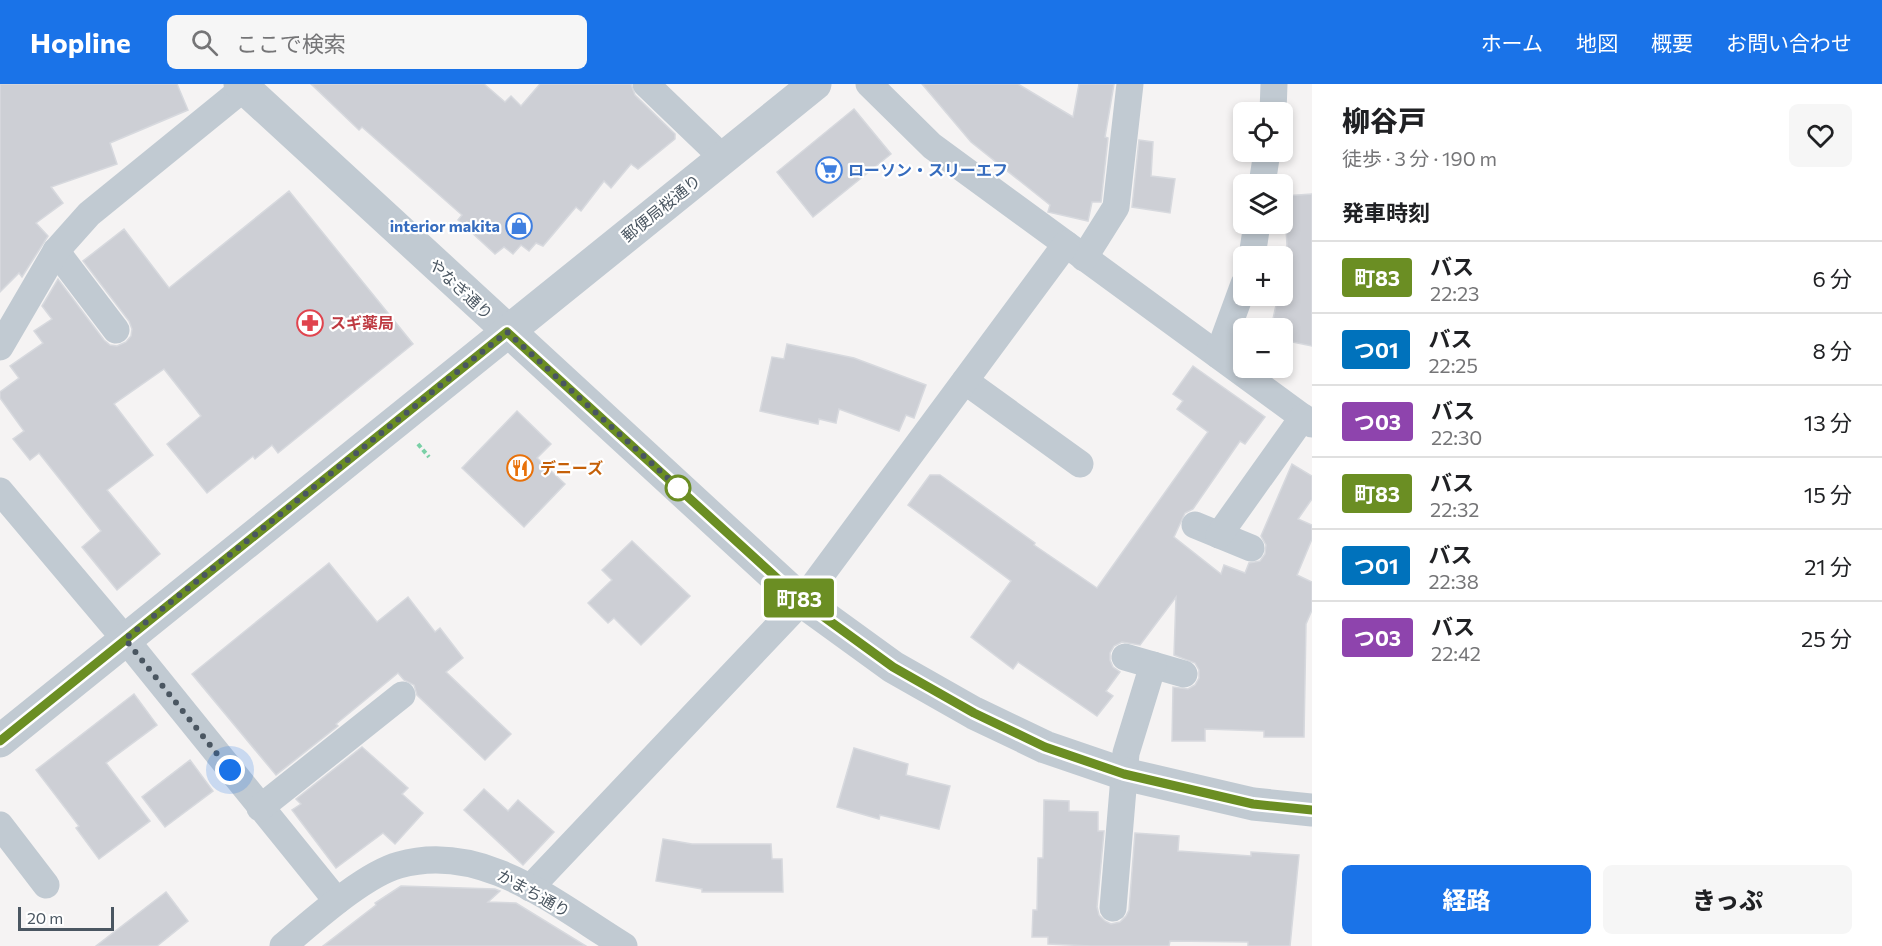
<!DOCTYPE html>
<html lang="ja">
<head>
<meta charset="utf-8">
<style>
  :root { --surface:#fff; --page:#f6f6f6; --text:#202124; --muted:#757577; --line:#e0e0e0; --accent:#1a73e8 }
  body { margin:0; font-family:Commissioner,"Noto Sans JP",sans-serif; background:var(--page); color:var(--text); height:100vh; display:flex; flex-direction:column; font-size:22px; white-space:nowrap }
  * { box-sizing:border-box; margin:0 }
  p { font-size:20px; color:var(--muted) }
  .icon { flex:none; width:33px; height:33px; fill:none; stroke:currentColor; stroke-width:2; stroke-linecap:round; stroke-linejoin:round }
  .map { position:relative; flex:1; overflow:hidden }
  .sheet { display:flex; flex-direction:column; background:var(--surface); width:570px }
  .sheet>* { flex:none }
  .badge { padding:0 12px; border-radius:4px; font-size:21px; line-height:39px }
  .controls { position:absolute; left:1233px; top:18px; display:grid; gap:12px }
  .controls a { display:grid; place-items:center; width:60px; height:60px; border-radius:9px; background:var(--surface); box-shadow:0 3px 9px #0003; font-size:30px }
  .scale { position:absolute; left:18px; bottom:15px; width:96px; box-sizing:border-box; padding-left:6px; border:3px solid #4a5661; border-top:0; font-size:16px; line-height:21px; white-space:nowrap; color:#4a5661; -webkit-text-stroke:4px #fff; paint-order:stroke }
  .you { position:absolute; width:30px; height:30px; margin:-15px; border:4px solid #fff; border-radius:50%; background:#1a73e8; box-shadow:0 0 0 9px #1a73e833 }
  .map>.badge { position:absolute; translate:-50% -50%; box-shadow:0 0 0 3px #fff }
  h2 { padding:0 30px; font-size:22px; line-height:54px }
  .round { display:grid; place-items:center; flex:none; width:63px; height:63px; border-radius:9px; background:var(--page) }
  .summary { display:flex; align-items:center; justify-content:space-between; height:102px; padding:0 30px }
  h1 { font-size:28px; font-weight:800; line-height:45px }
  .button { display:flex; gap:12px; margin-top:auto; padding:12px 30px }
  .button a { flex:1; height:69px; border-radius:9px; background:var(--accent); color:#fff; font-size:24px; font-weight:800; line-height:69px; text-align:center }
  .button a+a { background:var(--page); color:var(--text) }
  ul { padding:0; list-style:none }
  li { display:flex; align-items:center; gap:18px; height:72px; padding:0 30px; border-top:2px solid var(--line) }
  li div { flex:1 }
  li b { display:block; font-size:22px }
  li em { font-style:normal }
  li .badge { min-width:66px; font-weight:700; text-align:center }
  header { display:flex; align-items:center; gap:36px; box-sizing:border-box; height:84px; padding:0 30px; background:var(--accent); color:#fff }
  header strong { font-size:28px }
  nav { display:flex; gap:33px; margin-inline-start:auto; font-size:21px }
  .search { width:420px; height:54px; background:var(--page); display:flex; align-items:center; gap:15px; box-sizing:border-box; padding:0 21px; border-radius:9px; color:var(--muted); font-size:22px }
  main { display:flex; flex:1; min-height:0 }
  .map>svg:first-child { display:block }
  .building { fill:#cdcfd5; stroke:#d7d9de; stroke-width:1.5 }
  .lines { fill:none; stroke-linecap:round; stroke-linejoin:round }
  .path { stroke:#7ad0a6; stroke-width:4; stroke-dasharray:4.5 3; stroke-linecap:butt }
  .minor { stroke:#c1cad2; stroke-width:27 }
  .tertiary { stroke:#c1cad2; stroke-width:33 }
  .line-casing { stroke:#fff; stroke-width:14 }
  .line { stroke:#6b8e23; stroke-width:9 }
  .walk { stroke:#4a5661; stroke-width:6; stroke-dasharray:0 10.8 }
  .stop-dot { fill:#fff; stroke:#6b8e23; stroke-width:3 }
  .labels { text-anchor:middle; stroke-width:4.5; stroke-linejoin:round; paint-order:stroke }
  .shop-label { font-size:16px; font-weight:bold; fill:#366cbe; stroke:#fff; text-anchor:start }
  .street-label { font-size:16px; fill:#4a5661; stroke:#fff }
  .health-label { font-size:16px; font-weight:bold; fill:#be3a42; stroke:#fff; text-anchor:start }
  .food-label { font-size:16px; font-weight:bold; fill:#c56008; stroke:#fff; text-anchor:start }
</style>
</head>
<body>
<header>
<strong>Hopline</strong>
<div class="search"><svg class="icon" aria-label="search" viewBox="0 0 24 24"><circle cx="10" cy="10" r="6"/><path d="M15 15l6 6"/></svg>ここで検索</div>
<nav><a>ホーム</a><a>地図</a><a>概要</a><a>お問い合わせ</a></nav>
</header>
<main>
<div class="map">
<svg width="1312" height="862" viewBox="0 0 1312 862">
  <rect width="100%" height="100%" fill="#f5f3f3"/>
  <g class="building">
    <path d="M 0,0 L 177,0 L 188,26 L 110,59 L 117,80 L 51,103 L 63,119 L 36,139 L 48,152 L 22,193 L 19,189 L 0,208 Z"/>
    <path d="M 311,0 L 484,0 L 505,18 L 511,12 L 521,22 L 540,0 L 631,0 L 635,11 L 675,50 L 675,55 L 638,85 L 631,80 L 611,104 L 604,97 L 581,127 L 576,123 L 543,162 L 536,159 L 529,167 L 521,161 L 513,170 L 504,163 L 495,170 L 458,136 L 462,131 L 362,43 L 359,46 Z"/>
    <path d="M 922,0 L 1018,0 L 1073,33 L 1079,0 L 1114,0 L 1105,53 L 1108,54 L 1101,118 L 1092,118 L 1088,137 L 1048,128 L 1050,121 L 971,58 Z"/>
    <path d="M 854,25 L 891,70 L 813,133 L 777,88 Z"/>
    <path d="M 1139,56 L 1153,58 L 1151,92 L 1175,95 L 1170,129 L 1132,123 Z"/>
    <path d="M 289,107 L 413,260 L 278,369 L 272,361 L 255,375 L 253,372 L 207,409 L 167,360 L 201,332 L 164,285 L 114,320 L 153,371 L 107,406 L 160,470 L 117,506 L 82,463 L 101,447 L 39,369 L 30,376 L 13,355 L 24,347 L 0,314 L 0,308 L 19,294 L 10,282 L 43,259 L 34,247 L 52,235 L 42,222 L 58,195 L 104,256 L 110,261 L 117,262 L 126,258 L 131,252 L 132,245 L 129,237 L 83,177 L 124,145 L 169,204 Z"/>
    <path d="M 1312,110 L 1312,262 L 1282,256 L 1282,244 L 1271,244 L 1278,212 L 1282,212 L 1282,186 L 1287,161 L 1284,112 Z"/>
    <path d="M 787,260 L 854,274 L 926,301 L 914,334 L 906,331 L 899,347 L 839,325 L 836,339 L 819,335 L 818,340 L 760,327 L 772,273 L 784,275 Z"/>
    <path d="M 1193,282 L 1265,333 L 1245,360 L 1240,357 L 1193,425 L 1185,429 L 1174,453 L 1221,490 L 1224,481 L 1245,489 L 1249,479 L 1260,477 L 1265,470 L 1266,461 L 1261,452 L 1292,380 L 1312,392 L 1312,415 L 1298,435 L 1312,441 L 1312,455 L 1297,491 L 1312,498 L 1312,526 L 1306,540 L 1304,653 L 1264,653 L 1264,647 L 1205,645 L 1205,657 L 1172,657 L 1173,603 L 1188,605 L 1195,601 L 1199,594 L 1199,586 L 1195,579 L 1174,571 L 1176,513 L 1140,561 L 1122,558 L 1114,562 L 1110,569 L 1110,576 L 1113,583 L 1120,588 L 1106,607 L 1113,612 L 1097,632 L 1018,578 L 1013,585 L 971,553 L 1011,497 L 908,421 L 930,391 L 940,391 L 1035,459 L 1034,461 L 1097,504 L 1208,348 L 1177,325 L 1183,317 L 1173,310 Z"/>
    <path d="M 517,327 L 551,360 L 537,374 L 565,400 L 524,443 L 462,384 Z"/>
    <path d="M 632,457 L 690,512 L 641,561 L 614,534 L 608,539 L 588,519 L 612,496 L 602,486 Z"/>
    <path d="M 329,479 L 377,538 L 408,513 L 435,548 L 440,544 L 463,574 L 446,588 L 511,650 L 485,676 L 417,611 L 414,601 L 404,596 L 398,589 L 336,640 L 338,642 L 276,691 L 192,590 Z"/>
    <path d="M 134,610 L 157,641 L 106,679 L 150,737 L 99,775 L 76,744 L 79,742 L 36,686 Z"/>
    <path d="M 362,663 L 408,704 L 402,710 L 423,729 L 395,760 L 383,749 L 336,784 L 292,726 L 301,720 L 296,715 Z"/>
    <path d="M 854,664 L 908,680 L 906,691 L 950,702 L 939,745 L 880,731 L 879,735 L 837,723 Z"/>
    <path d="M 190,676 L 213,707 L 165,743 L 142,713 Z"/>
    <path d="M 484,705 L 508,727 L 518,716 L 554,748 L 523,781 L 464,726 Z"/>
    <path d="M 1044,716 L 1069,717 L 1069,727 L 1098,728 L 1098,747 L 1104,747 L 1097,823 L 1099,831 L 1105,837 L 1111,840 L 1120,838 L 1126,832 L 1129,826 L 1135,749 L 1179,752 L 1178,767 L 1251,772 L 1251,768 L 1299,771 L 1290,862 L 1248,862 L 1248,858 L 1170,857 L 1169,862 L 1091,862 L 1048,860 L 1048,853 L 1032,853 L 1033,826 L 1037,826 L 1038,774 L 1043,774 Z"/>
    <path d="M 663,755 L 692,760 L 771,760 L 772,775 L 782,775 L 783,808 L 702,808 L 702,805 L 656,797 Z"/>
    <path d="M 401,802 L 495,805 L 500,807 L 488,818 L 516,819 L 586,862 L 323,862 L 376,821 L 375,819 Z"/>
    <path d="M 166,808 L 188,837 L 157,862 L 96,862 Z"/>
  </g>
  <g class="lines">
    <path class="path" d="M 418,360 L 429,373"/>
    <g class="minor">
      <path d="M 646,0 L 723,74"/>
      <path d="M 869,0 L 932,62 L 1312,340"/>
      <path d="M 1273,28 L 1274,0"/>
      <path d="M 1262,100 L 1267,68"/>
      <path d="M 56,167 L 116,246"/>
      <path d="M 1252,172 L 1257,140"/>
      <path d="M 1084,174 L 1116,123 L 1130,0"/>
      <path d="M 0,263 L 56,167 L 89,130 L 244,4"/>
      <path d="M 1218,271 L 1244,200"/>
      <path d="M 965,297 L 1080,380"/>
      <path d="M 0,407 L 125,555 L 337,817"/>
      <path d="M 1195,441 L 1251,464"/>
      <path d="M 1219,451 L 1303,333"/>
      <path d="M 1125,573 L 1184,590"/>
      <path d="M 260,724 L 402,611"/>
      <path d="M 0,741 L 46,801"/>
      <path d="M 530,804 L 802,517 L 1066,160"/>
      <path d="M 1113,824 L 1126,669 L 1153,581"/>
      <path d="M 283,862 C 312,838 363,791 399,781 C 483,757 557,821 624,862"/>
    </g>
    <g class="tertiary">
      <path d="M 240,0 L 802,517 L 893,583 L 974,629 L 1045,663 L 1124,690 L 1253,720 L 1312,726"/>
      <path d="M 0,657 L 815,0"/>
    </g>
  </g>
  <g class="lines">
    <g class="line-casing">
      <path id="line" d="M 0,657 L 507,248 L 802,517 L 893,583 L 974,629 L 1045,663 L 1124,690 L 1253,720 L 1312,726"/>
    </g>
    <use href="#line" class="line"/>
    <path class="walk" d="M 230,686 L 125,555 L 507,248 L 681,406 L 678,404"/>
  </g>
  <defs>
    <g id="supermarket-ring" transform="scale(1.35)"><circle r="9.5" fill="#fff" stroke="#3f7fe0" stroke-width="1.5"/><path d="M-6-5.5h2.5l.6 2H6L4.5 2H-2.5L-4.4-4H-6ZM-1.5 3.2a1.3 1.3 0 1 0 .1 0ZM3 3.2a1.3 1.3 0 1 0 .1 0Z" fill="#3f7fe0"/></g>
    <g id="shop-ring" transform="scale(1.35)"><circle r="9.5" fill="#fff" stroke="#3f7fe0" stroke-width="1.5"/><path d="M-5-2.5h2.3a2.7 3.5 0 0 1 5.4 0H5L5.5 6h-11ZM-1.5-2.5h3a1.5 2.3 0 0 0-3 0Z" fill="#3f7fe0"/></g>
    <g id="pharmacy-ring" transform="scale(1.35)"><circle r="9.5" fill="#fff" stroke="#e0444e" stroke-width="1.5"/><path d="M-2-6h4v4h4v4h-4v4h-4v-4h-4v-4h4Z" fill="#e0444e"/></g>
    <g id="restaurant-ring" transform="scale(1.35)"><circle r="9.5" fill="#fff" stroke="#e8710a" stroke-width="1.5"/><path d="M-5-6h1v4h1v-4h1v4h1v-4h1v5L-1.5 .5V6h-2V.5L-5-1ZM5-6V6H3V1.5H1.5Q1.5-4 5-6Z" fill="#e8710a"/></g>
  </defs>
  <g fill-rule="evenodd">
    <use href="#supermarket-ring" x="829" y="86"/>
    <use href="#shop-ring" x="519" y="142"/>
    <use href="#pharmacy-ring" x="310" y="239"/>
    <use href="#restaurant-ring" x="520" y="384"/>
  </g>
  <circle class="stop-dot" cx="678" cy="404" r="12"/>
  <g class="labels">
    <g class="shop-label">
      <text x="848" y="92">ローソン・スリーエフ</text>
      <text x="500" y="148" text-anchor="end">interior makita</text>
    </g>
    <g class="street-label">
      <text transform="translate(661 124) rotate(-39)" y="6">郵便局桜通り</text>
      <text transform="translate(461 205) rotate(43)" y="6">やなぎ通り</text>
      <text transform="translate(534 809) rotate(29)" y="6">かまち通り</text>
    </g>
    <g class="health-label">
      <text x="330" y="245">スギ薬局</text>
    </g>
    <g class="food-label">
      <text x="540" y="390">デニーズ</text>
    </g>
  </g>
</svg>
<div class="controls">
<a><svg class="icon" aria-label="locate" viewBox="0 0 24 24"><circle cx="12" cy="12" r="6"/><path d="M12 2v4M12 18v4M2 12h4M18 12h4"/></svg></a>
<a><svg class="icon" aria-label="layers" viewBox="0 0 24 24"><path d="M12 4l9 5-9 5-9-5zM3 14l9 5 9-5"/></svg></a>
<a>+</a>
<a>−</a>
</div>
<div class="scale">20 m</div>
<div class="you" style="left:230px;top:686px"></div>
<b class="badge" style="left:799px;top:514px;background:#6b8e23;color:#fff">町83</b>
</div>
<section class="sheet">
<div class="summary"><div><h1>柳谷戸</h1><p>徒歩 · 3 分 · 190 m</p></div><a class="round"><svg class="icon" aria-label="heart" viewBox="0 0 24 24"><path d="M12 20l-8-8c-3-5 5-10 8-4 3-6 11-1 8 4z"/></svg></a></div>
<h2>発車時刻</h2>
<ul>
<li><span class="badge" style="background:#6b8e23;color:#fff">町83</span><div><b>バス</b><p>22:23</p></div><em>6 分</em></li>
<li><span class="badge" style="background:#0072bc;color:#fff">つ01</span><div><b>バス</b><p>22:25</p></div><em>8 分</em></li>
<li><span class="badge" style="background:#8e44ad;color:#fff">つ03</span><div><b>バス</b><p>22:30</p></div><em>13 分</em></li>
<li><span class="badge" style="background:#6b8e23;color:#fff">町83</span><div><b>バス</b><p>22:32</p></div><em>15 分</em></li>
<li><span class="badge" style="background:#0072bc;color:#fff">つ01</span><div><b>バス</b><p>22:38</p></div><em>21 分</em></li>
<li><span class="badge" style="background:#8e44ad;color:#fff">つ03</span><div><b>バス</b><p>22:42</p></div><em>25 分</em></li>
</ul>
<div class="button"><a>経路</a><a>きっぷ</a></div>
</section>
</main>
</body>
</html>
